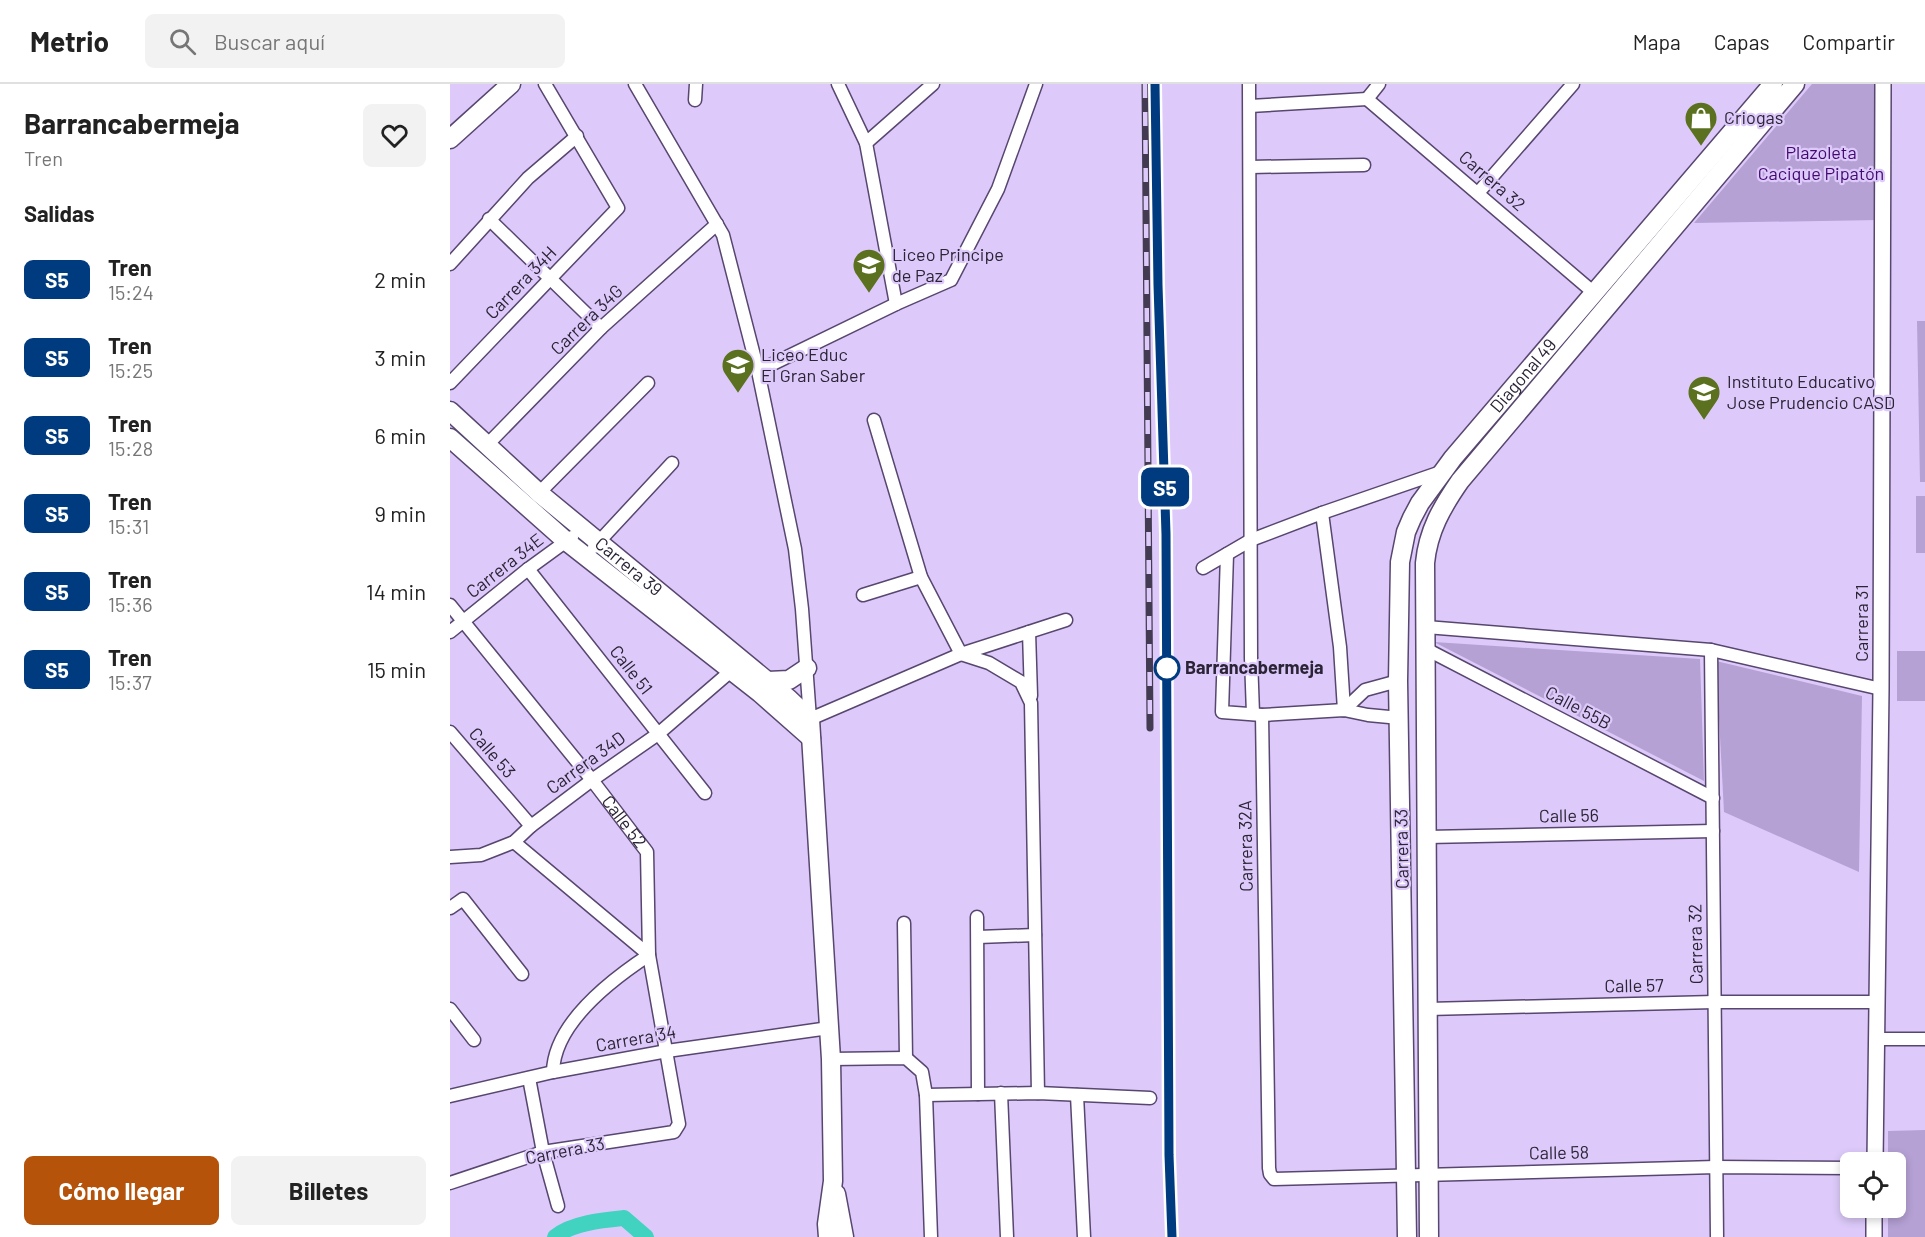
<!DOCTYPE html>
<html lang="es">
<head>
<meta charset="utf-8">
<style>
  :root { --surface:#fff; --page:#f2f2f2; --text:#222; --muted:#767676; --line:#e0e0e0; --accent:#b45309 }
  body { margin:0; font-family:Barlow,sans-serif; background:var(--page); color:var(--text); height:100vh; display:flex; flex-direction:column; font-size:22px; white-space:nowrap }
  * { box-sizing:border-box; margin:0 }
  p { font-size:20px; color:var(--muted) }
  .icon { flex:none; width:33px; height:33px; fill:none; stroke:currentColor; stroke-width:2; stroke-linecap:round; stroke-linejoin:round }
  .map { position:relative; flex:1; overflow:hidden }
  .side { display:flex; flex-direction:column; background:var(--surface); width:450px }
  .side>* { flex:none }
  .badge { padding:0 12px; border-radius:9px; font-size:21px; line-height:39px }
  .fabs { position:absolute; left:1390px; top:1068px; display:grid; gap:12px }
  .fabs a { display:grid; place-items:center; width:66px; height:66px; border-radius:9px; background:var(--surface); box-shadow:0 3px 9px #0003; font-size:30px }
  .map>.badge { position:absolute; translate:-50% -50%; box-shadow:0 0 0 3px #fff }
  h2 { padding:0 24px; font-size:22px; line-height:54px }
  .round { display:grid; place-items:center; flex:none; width:63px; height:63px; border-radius:9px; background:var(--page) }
  .headline { display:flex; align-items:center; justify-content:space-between; height:102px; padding:0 24px }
  h1 { font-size:28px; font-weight:700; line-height:45px }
  .cta { display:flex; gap:12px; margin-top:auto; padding:12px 24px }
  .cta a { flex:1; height:69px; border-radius:9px; background:var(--accent); color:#fff; font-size:24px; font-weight:700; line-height:69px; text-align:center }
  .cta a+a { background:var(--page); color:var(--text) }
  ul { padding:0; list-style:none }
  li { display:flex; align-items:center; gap:18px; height:78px; padding:0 24px }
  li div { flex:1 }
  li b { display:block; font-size:22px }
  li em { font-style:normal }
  li .badge { min-width:66px; font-weight:700; text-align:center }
  header { display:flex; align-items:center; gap:36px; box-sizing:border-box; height:84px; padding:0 30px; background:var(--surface); border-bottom:2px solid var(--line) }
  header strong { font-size:28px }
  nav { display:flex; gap:33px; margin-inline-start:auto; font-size:21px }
  .search { width:420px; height:54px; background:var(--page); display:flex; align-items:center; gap:15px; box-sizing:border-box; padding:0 21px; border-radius:9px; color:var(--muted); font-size:22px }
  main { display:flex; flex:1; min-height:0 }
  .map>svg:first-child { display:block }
  .green { fill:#b5a1d4 }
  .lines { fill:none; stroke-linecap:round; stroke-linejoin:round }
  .canal { stroke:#41d3c0; stroke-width:16 }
  .minor-casing { stroke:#57466f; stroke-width:15 }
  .tertiary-casing { stroke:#57466f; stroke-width:18 }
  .secondary-casing { stroke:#57466f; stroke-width:21 }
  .minor { stroke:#fff; stroke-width:12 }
  .tertiary { stroke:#fff; stroke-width:15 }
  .secondary { stroke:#fff; stroke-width:18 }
  .rail-casing { stroke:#433b51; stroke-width:7 }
  .rail { stroke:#ddcafa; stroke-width:4.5; stroke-dasharray:14; stroke-linecap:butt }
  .line-casing { stroke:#fff; stroke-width:14 }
  .line { stroke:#003b80; stroke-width:9 }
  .stop-dot { fill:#fff; stroke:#003b80; stroke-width:3 }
  .labels { text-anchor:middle; stroke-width:4.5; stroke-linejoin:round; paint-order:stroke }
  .poi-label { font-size:18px; fill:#2b2436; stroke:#ddcafa; text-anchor:start }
  .park-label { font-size:18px; fill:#420970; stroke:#ddcafa }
  .street-label { font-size:18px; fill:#2b2436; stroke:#ddcafa }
  .stop-label { font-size:18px; font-weight:bold; fill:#2b2436; stroke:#ddcafa; text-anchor:start }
</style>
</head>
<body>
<header>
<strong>Metrio</strong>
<div class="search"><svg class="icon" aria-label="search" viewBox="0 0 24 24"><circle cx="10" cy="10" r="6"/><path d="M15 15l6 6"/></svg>Buscar aquí</div>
<nav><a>Mapa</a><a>Capas</a><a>Compartir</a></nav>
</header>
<main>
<section class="side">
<div class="headline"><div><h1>Barrancabermeja</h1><p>Tren</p></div><a class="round"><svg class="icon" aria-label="heart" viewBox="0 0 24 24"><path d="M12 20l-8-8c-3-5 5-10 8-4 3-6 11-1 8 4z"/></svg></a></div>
<h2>Salidas</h2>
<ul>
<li><span class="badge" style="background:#003b80;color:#fff">S5</span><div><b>Tren</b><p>15:24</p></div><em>2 min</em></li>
<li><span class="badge" style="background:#003b80;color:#fff">S5</span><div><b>Tren</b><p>15:25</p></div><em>3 min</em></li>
<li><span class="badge" style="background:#003b80;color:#fff">S5</span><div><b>Tren</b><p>15:28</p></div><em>6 min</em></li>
<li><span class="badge" style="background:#003b80;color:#fff">S5</span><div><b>Tren</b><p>15:31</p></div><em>9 min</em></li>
<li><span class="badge" style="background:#003b80;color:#fff">S5</span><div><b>Tren</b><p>15:36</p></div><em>14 min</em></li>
<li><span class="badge" style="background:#003b80;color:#fff">S5</span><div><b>Tren</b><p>15:37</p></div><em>15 min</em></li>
</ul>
<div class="cta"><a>Cómo llegar</a><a>Billetes</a></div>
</section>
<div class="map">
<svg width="1475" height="1153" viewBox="0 0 1475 1153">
  <rect width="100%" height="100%" fill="#ddcafa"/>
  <g class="green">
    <path d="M 1362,0 L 1430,0 L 1428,136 L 1244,139 Z"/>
    <path d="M 1467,237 L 1475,237 L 1475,398 L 1470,398 Z"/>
    <rect x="1466" y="412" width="9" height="57"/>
    <path d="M 984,558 L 1250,575 L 1254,697 Z"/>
    <rect x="1447" y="567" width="28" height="50"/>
    <path d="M 1266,577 L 1412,612 L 1409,788 L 1274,728 Z"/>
    <path d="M 1475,1046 L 1475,1153 L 1438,1153 L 1438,1124 L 1446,1124 L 1446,1078 L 1438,1078 L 1438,1047 Z"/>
  </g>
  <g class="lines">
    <path class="canal" d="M 105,1153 C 121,1139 154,1136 174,1134 L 196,1153"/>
    <g class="minor-casing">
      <g id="minor">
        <path d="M 185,0 L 273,151 L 308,287 L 345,465 L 352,525 L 360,635 L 511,570 L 616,536"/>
        <path d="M 388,0 L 416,59 L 446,220"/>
        <path d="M 799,0 L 801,574 L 803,630"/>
        <path d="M 917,15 L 1143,208"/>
        <path d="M 917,15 L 929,0"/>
        <path d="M 245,16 L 246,0"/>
        <path d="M 800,22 L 917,15"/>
        <path d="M 416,59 L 483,0"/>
        <path d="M 800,83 L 914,81"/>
        <path d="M 1028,109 L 1123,0"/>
        <path d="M 39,135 L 151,244"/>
        <path d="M 0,180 L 78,94 L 127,52"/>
        <path d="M 308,287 L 446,220 L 501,196 L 548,105 L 586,0"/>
        <path d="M 0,299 L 168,124 L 95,0"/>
        <path d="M 424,336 L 471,493 L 511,570 L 539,579 L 571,598 L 581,619 L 588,1009"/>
        <path d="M 36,362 L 151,244 L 267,140"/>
        <path d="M 89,409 L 198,299"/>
        <path d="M 872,429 L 890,563 L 894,626"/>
        <path d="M 144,463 L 222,379"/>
        <path d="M 777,470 L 772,628 L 812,631 L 894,626 L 918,631 L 950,634"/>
        <path d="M 753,484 L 801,456 L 872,429 L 991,388"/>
        <path d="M 78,485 L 255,709"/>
        <path d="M 413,511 L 471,493"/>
        <path id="s1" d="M 0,521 L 142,696 L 197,768 L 199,871 L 229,1040 L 224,1048 L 93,1068 L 0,1099"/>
        <path d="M 976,543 L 1261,566 L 1431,605"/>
        <path d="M 0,548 L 78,485 L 122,453"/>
        <path d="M 579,548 L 581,612"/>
        <path d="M 976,565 L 1263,714"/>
        <path d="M 1261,566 L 1267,1153"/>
        <path d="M 894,626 L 915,606 L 948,597"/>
        <path d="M 812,631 L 819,1084 L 820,1090 L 824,1095 L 1266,1083 L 1401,1084"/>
        <path d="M 0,648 L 81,742"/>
        <path d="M 977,753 L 1263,747"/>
        <path d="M 64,758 L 199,871 C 161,896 104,939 103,988"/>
        <path d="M 0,773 L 31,771 L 64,758 L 81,742 L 142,696 L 208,650 L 281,587"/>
        <path d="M 0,824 L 13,815 L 72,890"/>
        <path d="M 527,833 L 528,1010"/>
        <path d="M 454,839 L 456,974"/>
        <path d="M 528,853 L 585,851"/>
        <path d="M 0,925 L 24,956"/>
        <path d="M 978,925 L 1264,918 L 1426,918"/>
        <path d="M 1426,955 L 1475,955"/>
        <path d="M 381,975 L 456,974 L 472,988 L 476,1011 L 481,1153"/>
        <path d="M 79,994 L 93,1068 L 108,1122"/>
        <path d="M 551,1009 L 557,1153"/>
        <path d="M 476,1011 L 588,1009 L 700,1014"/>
        <path d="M 627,1011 L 634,1153"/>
        <path d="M 0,1012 L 103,988 L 217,967 L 379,944"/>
      </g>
    </g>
    <g class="tertiary-casing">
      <g id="tertiary">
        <path d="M 1425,1078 L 1431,605 L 1433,0"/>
        <path d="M 1424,1153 L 1424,1124"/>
      </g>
    </g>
    <g class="secondary-casing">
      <g id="secondary">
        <path d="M 0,55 L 61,0"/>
        <path id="s2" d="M 0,327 L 89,409 L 339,615 L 360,635 L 381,975 L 383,1097 L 377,1140 L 378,1153"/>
        <path d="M 0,354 L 116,457 L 310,609 L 361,654"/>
        <path d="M 318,597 L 339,596 L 357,584"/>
        <path d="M 386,1110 L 394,1153"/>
        <path id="s3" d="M 957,1153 L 948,597 L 950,478 L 956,448 L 962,434 L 970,419 L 1003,374 L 1323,0"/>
        <path d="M 979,1153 L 975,479 C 978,447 992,423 1010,397 L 1345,0"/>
      </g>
    </g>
    <use href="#minor" class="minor"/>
    <use href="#tertiary" class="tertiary"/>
    <use href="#secondary" class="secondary"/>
    <g class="rail-casing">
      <g id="rail">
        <path d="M 695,0 L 700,644"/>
        <path d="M 705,0 L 708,201 L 715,429 L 719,1071 L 723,1153"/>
      </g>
    </g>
    <use href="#rail" class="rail"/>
  </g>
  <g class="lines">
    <g class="line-casing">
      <path id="line" d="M 705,0 L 708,201 L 716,450 L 719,1071 L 722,1153"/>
    </g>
    <use href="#line" class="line"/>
  </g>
  <defs>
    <g id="shop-pin" transform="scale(1.725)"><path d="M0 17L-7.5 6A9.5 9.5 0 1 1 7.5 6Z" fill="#5c7120" stroke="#ddcafa"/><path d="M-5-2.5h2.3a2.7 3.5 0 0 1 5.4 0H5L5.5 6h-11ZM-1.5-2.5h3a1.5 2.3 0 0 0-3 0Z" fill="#fff"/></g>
    <g id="school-pin" transform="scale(1.725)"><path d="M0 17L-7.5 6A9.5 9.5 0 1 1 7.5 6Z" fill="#5c7120" stroke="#ddcafa"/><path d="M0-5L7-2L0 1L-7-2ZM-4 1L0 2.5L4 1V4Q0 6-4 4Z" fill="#fff"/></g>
  </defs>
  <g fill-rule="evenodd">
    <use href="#shop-pin" x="1251" y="34"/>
    <use href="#school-pin" x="419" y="181"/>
    <use href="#school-pin" x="288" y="281"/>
    <use href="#school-pin" x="1254" y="308"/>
  </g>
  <circle class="stop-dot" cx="717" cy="584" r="12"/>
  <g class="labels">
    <g class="poi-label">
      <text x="1274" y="40">Criogas</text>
      <text x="442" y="177">Liceo Principe<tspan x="442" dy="21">de Paz</tspan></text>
      <text x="311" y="277">Liceo Educ<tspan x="311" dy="21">El Gran Saber</tspan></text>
      <text x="1277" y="304">Instituto Educativo<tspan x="1277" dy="21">Jose Prudencio CASD</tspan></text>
    </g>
    <g class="park-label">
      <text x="1371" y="75">Plazoleta<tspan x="1371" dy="21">Cacique Pipatón</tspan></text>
    </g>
    <g class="street-label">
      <text transform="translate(1042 97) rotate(41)" y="6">Carrera 32</text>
      <text transform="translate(71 199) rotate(-46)" y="6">Carrera 34H</text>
      <text transform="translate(137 236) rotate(-44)" y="6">Carrera 34G</text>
      <text dy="6" stroke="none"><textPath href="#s3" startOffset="902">Diagonal 49</textPath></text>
      <text transform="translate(55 482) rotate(-38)" y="6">Carrera 34E</text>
      <text dy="6" stroke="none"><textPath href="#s2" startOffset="237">Carrera 39</textPath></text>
      <text transform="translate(1412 539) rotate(-90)" y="6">Carrera 31</text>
      <text transform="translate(181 586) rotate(52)" y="6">Calle 51</text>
      <text transform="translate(1128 624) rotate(28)" y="6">Calle 55B</text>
      <text transform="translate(42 669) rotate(49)" y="6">Calle 53</text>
      <text transform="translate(136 679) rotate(-36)" y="6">Carrera 34D</text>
      <text transform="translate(1119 732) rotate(-1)" y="6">Calle 56</text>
      <text dy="6" stroke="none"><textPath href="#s1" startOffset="278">Calle 52</textPath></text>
      <text transform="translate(796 762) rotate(-91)" y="6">Carrera 32A</text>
      <text transform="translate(952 765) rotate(-91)" y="6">Carrera 33</text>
      <text transform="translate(1246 860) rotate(-91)" y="6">Carrera 32</text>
      <text transform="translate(1184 902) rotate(-1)" y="6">Calle 57</text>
      <text transform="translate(186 955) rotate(-10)" y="6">Carrera 34</text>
      <text transform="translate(115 1067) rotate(-11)" y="6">Carrera 33</text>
      <text transform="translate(1109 1069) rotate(-1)" y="6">Calle 58</text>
    </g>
    <g class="stop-label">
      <text x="735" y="590">Barrancabermeja</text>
    </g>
  </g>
</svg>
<div class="fabs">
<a><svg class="icon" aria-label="locate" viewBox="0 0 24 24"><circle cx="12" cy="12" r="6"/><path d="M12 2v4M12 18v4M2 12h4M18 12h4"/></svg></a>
</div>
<b class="badge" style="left:715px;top:403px;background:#003b80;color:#fff">S5</b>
</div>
</main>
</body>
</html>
